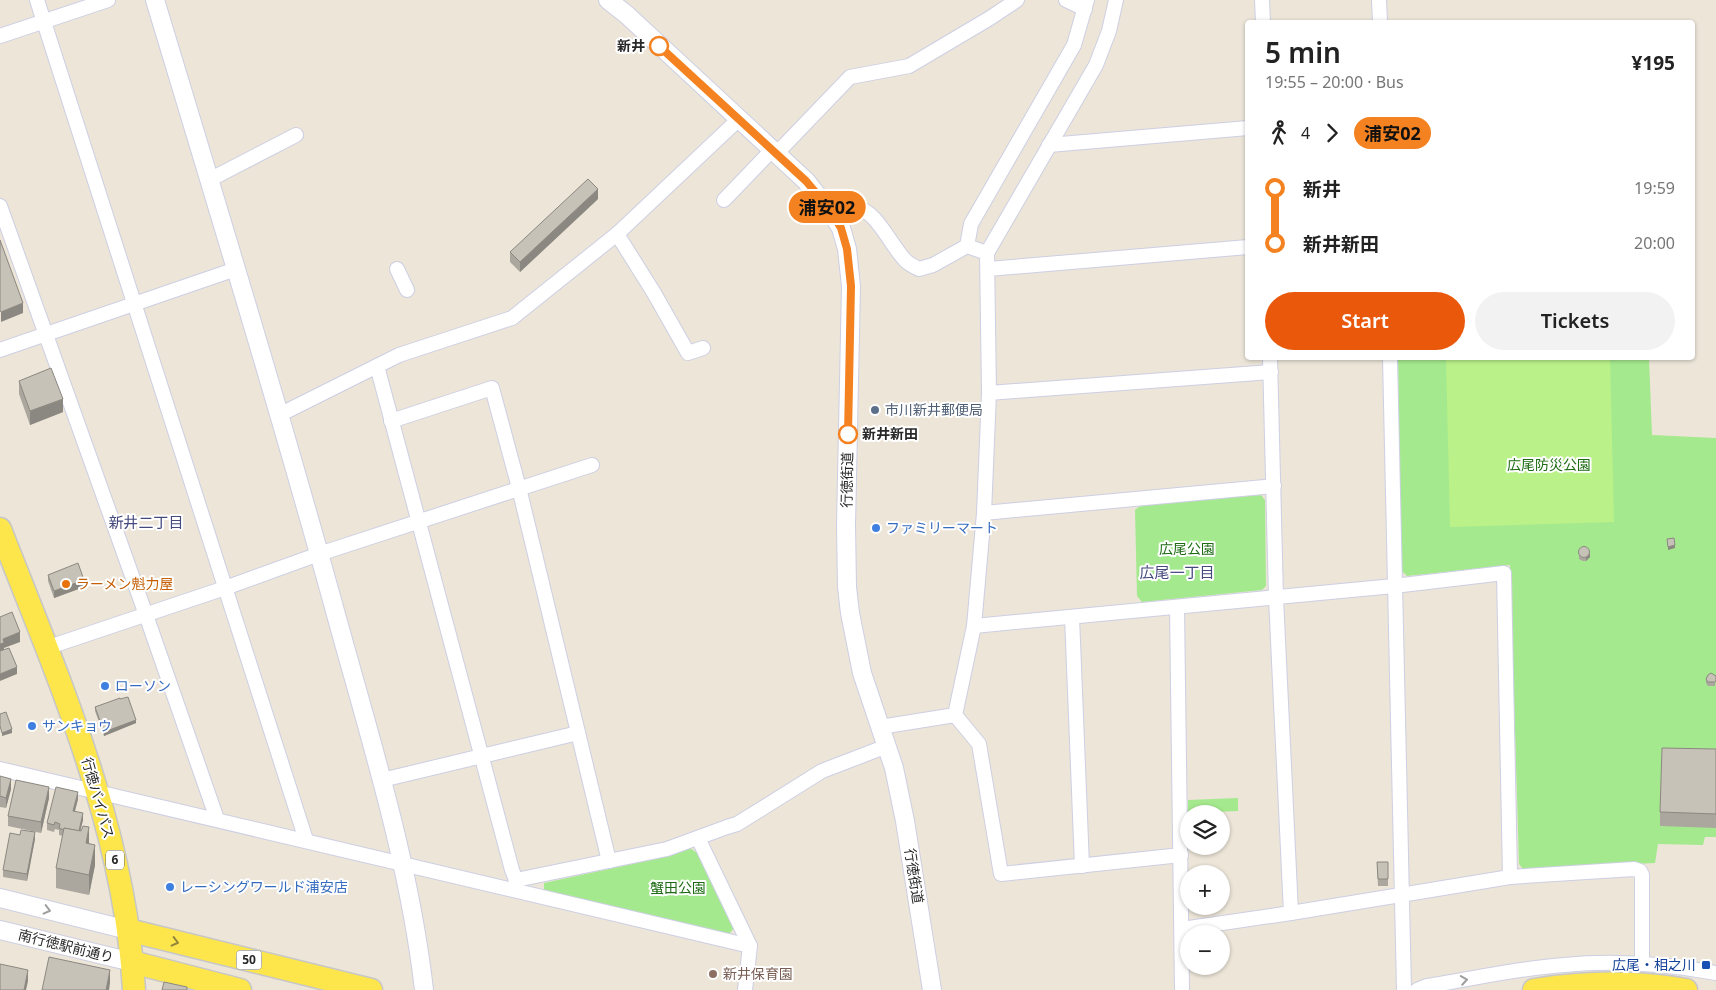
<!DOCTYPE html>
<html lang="en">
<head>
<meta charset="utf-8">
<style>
  :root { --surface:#fff; --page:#f2f2f2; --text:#222; --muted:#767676; --accent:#ea580c }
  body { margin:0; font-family:"Noto Sans","Noto Sans JP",sans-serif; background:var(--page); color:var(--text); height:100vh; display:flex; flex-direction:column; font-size:19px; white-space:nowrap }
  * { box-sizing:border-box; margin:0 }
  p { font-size:16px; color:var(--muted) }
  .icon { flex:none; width:28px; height:28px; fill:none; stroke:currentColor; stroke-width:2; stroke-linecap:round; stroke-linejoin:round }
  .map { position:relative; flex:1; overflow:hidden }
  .drawer { position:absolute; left:1245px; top:20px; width:450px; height:340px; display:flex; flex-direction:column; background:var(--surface); border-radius:5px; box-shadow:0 1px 4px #0004 }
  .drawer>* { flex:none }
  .badge { padding:0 10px; border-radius:16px; font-size:18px; line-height:32px }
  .buttons { position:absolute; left:1180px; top:805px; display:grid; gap:10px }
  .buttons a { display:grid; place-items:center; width:50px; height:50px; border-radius:50%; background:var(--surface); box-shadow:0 1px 4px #0004; font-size:25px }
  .map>.badge { position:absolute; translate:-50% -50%; box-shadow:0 0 0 2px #fff }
  .legs { display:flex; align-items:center; gap:8px; height:55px; padding:0 20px; font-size:16px }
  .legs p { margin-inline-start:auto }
  .head { display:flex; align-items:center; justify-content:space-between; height:85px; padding:0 20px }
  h1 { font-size:28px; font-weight:600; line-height:38px }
  .action { display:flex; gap:10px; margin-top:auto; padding:10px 20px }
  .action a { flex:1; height:58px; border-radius:30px; background:var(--accent); color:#fff; font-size:20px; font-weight:600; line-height:58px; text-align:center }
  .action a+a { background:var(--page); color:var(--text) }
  ul { padding:0 20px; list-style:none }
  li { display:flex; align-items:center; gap:18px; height:55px; font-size:19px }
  li i { display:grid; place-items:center; width:8px; height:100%; margin:0 6px; background:currentColor }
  li i::after { content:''; width:12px; height:12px; margin:-6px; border:4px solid; border-radius:50%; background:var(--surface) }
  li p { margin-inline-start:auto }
  li:first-child i { background:linear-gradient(#0000 50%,currentColor 0) }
  li:last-child i { background:linear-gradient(currentColor 50%,#0000 0) }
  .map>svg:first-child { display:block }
  .green { fill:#a5e98e }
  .pitch { fill:#bbf189 }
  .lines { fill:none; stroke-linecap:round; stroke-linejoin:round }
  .minor-casing { stroke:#cdcfe3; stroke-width:16 }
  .tertiary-casing { stroke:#cdcfe3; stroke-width:20 }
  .primary-casing { stroke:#c7c7c7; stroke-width:25 }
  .minor { stroke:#fff; stroke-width:14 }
  .tertiary { stroke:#fff; stroke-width:18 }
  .primary { stroke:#fde54c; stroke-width:22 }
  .wall { fill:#aba79e }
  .shaded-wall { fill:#8b8881 }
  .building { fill:#c7c2b8; stroke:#8b8881 }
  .oneway { stroke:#9e9e9e }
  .oneway2 { stroke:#92863a }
  .line-1-casing { stroke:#fff; stroke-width:11 }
  .line-1 { stroke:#f58220; stroke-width:8 }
  .stop-1-dot { fill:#fff; stroke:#f58220; stroke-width:2.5 }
  .service-dot { fill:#5c6f8a; stroke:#fff; stroke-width:2 }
  .shop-dot { fill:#3f7fe0; stroke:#fff; stroke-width:2 }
  .food-dot { fill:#e8710a; stroke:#fff; stroke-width:2 }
  .transit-dot { fill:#1a4fb4; stroke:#fff; stroke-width:2 }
  .education-dot { fill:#8d6e63; stroke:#fff; stroke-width:2 }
  .labels { text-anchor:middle; stroke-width:4; stroke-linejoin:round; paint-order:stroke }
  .shield { fill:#fff; stroke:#686868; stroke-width:1 }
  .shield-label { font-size:12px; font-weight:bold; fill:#282828 }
  .stop-label { font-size:14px; font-weight:bold; fill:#282828; stroke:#fff; text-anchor:end }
  .service-label { font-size:14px; fill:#4e5e75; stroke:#fff; text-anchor:start }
  .park-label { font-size:14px; fill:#1d6b13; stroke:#fff }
  .street-label { font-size:14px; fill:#282828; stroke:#fff }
  .shop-label { font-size:14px; fill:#366cbe; stroke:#fff; text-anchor:start }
  .food-label { font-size:14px; fill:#c56008; stroke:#fff; text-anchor:start }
  .transit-label { font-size:14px; fill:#164399; stroke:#fff; text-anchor:end }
  .education-label { font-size:14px; fill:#785e54; stroke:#fff; text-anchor:start }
  .neighbourhood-label { font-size:15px; fill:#45497d; stroke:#fff }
</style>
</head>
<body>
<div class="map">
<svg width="1716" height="990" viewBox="0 0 1716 990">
  <rect width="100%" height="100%" fill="#ece5d8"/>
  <g class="green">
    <path d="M 1398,358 L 1649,358 L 1652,435 L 1716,438 L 1716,837 L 1705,837 L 1703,845 L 1658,844 L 1655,863 L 1523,869 L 1519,864 L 1510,565 L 1407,576 L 1401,570 Z"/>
    <path d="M 1261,495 L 1265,500 L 1266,586 L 1262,590 L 1142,602 L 1137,596 L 1135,510 L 1141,505 Z"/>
    <path d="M 1238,798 L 1238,811 L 1188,813 L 1188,800 Z"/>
    <path d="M 690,848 L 697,853 L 734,928 L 729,934 L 544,890 L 544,883 L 669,856 Z"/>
  </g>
  <path class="pitch" d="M 1446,358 L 1610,358 L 1614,522 L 1450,527 Z"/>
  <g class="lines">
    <g class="minor-casing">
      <g id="minor">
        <path d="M 37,0 L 306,840"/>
        <path d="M 1066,0 L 1085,9"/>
        <path d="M 1262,0 L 1263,22"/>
        <path d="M 1379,0 L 1380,22"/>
        <path d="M 0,36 L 108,0"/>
        <path d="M 1049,145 L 1248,128"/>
        <path d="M 777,153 L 850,77 L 909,66 L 990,18 L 1017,0"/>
        <path d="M 209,180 L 296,135"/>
        <path d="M 724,200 L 773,149"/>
        <path d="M 0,206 L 146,615 L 217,819"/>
        <path d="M 835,218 C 841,214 849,208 856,208 C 876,209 892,248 906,261 C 909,264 915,267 919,269 L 933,265 L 967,246 L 987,253 L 989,393 L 984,513 L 974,626 L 955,715 L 880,727"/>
        <path d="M 617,234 L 654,293 L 688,353 L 703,348"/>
        <path d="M 967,246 L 971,224 L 1074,45 L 1087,0"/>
        <path d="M 987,253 L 1096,65 L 1109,31 L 1116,0"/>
        <path d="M 397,269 L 407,290"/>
        <path d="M 988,269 L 1248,247"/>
        <path d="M 0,350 L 236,269"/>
        <path d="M 1270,358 L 1276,598 L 1291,913"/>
        <path d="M 1390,358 L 1404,990"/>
        <path d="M 377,366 L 512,870 L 516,880"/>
        <path d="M 989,393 L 1271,372"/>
        <path d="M 279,415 L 399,355 L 512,318 L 617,234 L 739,119"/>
        <path d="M 391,421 L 492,388 L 519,488 L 609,861"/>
        <path d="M 984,513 L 1274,486"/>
        <path d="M 1177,607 L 1182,990"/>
        <path d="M 1072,617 L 1082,866"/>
        <path d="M 974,626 L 1394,586 L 1504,573 L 1510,877"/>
        <path d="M 46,648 L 225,588 L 319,554 L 592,465"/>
        <path d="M 955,715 L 979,744 L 1001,874 L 1181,855"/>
        <path d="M 0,769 L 750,946"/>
        <path d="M 382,780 L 578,733"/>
        <path d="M 698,838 L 750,946 L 745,990"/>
        <path d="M 514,889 L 516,880 L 667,849 L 727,827 L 737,824 L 822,771 L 887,746"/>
        <path d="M 1182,929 L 1291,913 L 1510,877 L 1634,869 L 1640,871 L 1642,875 L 1642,963"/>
        <path d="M 1417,990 L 1427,986 C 1472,979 1519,968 1564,965 C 1615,960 1666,964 1716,973"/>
      </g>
    </g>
    <g class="tertiary-casing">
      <g id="tertiary">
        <path d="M 155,0 C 218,209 282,418 340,629 C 373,748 410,867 424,990"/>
        <path d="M 608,0 L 627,15 L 806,181 L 835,218 L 841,228 L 847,249 L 851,286 L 846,525 L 847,587 L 850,613 L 862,673 L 894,768 L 905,821 L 932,990"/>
        <path d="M 0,898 L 128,930"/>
        <path d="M 0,930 L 132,962"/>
      </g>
    </g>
    <g class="primary-casing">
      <g id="primary">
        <path d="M 0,529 C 58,678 125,828 134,990"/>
        <path d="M 128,930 L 371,990"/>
        <path d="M 132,962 L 240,990"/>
        <path d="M 1534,990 C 1584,982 1636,981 1686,990"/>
      </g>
    </g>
    <use href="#minor" class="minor"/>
    <use href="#tertiary" class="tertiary"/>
    <use href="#primary" class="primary"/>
  </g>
  <g class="wall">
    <path d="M 598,199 L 520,272 L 510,262 L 510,252 Z"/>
    <path d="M 19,381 L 63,412 L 30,425 L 19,394 Z"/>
    <path d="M 1579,550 L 1590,557 L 1586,561 L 1583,561 L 1579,559 Z"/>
    <path d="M 48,575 L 84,587 L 54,598 L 48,581 Z"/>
    <path d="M 1716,675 L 1715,686 L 1708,686 L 1706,683 L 1706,679 Z"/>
    <path d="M 120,699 L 136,723 L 104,736 L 95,711 L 95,707 Z"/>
    <path d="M 1716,749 L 1716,828 L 1660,826 L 1660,812 Z"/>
    <path d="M 0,776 L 11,789 L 6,808 L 0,807 Z"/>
    <path d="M 49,798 L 41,833 L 8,826 L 8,816 Z"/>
    <path d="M 78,799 L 75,811 L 83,820 L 80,831 L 89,844 L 95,865 L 89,895 L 56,888 L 56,868 L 63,836 L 59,835 L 59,830 L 55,829 L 54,832 L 47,830 L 47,823 Z"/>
    <path d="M 35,839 L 27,881 L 3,877 L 3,870 Z"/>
    <path d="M 1377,862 L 1388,862 L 1388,886 L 1378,886 Z"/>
  </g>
  <g class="shaded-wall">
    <path d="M 598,189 L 598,199 L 520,272 L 520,262 Z"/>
    <path d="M 23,303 L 23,313 L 1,322 L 1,312 Z"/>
    <path d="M 63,399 L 63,412 L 30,425 L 30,411 Z"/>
    <path d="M 1675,545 L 1675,548 L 1668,550 L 1668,547 Z"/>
    <path d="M 1590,553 L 1590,557 L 1586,561 L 1586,557 Z"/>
    <path d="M 84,580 L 84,587 L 54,598 L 54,591 Z"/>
    <path d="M 20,632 L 20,642 L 4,648 L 4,653 L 0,655 L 0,644 L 3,639 Z"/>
    <path d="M 17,667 L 17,674 L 0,681 L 0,674 Z"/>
    <path d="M 136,720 L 136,723 L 104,736 L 104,732 Z"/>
    <path d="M 12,729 L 12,733 L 2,736 L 2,733 Z"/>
    <path d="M 11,779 L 11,789 L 6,808 L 6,798 Z"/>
    <path d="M 49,787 L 49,798 L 41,833 L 41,822 Z"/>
    <path d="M 78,792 L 78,799 L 73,818 L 73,811 Z"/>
    <path d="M 83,813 L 83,820 L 78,840 L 78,833 Z"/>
    <path d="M 89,827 L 89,847 L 86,843 Z"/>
    <path d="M 35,832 L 35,839 L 27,881 L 27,874 Z"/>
    <path d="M 95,845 L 95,865 L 89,895 L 89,875 Z"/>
    <path d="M 28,970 L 28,981 L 26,990 L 24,990 Z"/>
    <path d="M 110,970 L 110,983 L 109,990 L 106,990 Z"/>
  </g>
  <g class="building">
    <path d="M 588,179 L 598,189 L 520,262 L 510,252 Z"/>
    <path d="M 0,240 L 23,303 L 1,312 L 0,310 Z"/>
    <path d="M 51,368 L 63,399 L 30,411 L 19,381 Z"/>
    <path d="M 1674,538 L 1675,545 L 1668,547 L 1667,539 Z"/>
    <circle cx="1584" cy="552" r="5.5"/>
    <path d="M 78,563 L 84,580 L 54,591 L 48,575 Z"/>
    <path d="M 12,612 L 20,632 L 3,639 L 4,643 L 0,644 L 0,617 Z"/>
    <path d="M 9,648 L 17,667 L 0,674 L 0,651 Z"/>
    <path d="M 1711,673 L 1716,676 L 1716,680 L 1715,682 L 1708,682 L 1706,679 L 1708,675 Z"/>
    <path d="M 128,697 L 136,720 L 104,732 L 95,707 L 120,698 L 120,699 Z"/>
    <path d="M 6,712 L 12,729 L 2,733 L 0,726 L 0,714 Z"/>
    <path d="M 1662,748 L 1716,749 L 1716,814 L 1660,812 Z"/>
    <path d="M 0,776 L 11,779 L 6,798 L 0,796 Z"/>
    <path d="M 16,780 L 49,787 L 41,822 L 8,816 Z"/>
    <path d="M 56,787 L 78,792 L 73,811 L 83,813 L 79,831 L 64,828 L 64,830 L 59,828 L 60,824 L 55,822 L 54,825 L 47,823 Z"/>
    <path d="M 83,826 L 89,827 L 86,843 L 95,845 L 89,875 L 56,868 L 64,828 L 81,831 Z"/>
    <path d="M 21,830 L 35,832 L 27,874 L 3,870 L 10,833 L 20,835 Z"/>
    <path d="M 1377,862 L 1388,862 L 1388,879 L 1378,879 Z"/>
    <path d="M 49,957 L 110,970 L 106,990 L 42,990 Z"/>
    <path d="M 0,964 L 28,970 L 24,990 L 0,990 Z"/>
    <path d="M 164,982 L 187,987 L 187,990 L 162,990 Z"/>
  </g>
  <defs><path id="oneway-chevron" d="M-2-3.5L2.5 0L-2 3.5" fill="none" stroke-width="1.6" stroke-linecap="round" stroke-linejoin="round" transform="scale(1.25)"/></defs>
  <g class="oneway">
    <use href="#oneway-chevron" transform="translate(47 910) rotate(14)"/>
    <use href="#oneway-chevron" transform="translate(1464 980) rotate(-9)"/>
  </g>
  <use class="oneway2" href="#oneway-chevron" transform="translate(175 942) rotate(14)"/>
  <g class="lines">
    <g class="line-1-casing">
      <path id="line-1" d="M 659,46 L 806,181 L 828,207 L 841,228 L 847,249 L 851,286 L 848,434"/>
    </g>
    <use href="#line-1" class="line-1"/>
  </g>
  <g class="stop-1-dot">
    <circle cx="659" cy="46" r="9"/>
    <circle cx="848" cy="434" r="9"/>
  </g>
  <circle class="service-dot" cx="875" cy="410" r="5"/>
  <g class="shop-dot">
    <circle cx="876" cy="528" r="5"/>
    <circle cx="105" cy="686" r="5"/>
    <circle cx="32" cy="726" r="5"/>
    <circle cx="170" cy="887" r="5"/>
  </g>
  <circle class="food-dot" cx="66" cy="584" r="5"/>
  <rect class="transit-dot" x="1701" y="960" width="10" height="10" rx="2.5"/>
  <circle class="education-dot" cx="713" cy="974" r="5"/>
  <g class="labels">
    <g class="shield">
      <rect x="106" y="850.5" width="18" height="19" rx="4"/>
      <rect x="236.5" y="950.5" width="25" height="19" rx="4"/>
    </g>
    <g class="shield-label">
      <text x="115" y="864">6</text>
      <text x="249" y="964">50</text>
    </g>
    <g class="stop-label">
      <text x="645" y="51">新井</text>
      <text x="862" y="439" text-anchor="start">新井新田</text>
    </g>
    <g class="service-label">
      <text x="885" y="415">市川新井郵便局</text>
    </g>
    <g class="park-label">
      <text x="1549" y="470">広尾防災公園</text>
      <text x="1187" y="554">広尾公園</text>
      <text x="678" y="893">蟹田公園</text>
    </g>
    <g class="street-label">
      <text transform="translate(847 480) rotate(-89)" y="5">行徳街道</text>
      <text transform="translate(98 798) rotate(74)" y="5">行徳バイパス</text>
      <text transform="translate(914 876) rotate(81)" y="5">行徳街道</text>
      <text transform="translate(66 946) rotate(14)" y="5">南行徳駅前通り</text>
    </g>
    <g class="shop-label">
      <text x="886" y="533">ファミリーマート</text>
      <text x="115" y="691">ローソン</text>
      <text x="42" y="731">サンキョウ</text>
      <text x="180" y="892">レーシングワールド浦安店</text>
    </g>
    <g class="food-label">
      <text x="76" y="589">ラーメン魁力屋</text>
    </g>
    <g class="transit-label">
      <text x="1696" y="970">広尾・相之川</text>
    </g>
    <g class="education-label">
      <text x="723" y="979">新井保育園</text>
    </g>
    <g class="neighbourhood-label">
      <text x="146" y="528">新井二丁目</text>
      <text x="1177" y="578">広尾一丁目</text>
    </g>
  </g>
</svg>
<div class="buttons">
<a><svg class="icon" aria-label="layers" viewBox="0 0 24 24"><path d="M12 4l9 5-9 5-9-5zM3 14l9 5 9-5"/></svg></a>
<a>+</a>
<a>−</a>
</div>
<b class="badge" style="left:827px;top:207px;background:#f58220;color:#111">浦安02</b>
<section class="drawer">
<div class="head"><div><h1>5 min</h1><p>19:55 – 20:00 · Bus</p></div><b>¥195</b></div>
<div class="legs"><svg class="icon" aria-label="walk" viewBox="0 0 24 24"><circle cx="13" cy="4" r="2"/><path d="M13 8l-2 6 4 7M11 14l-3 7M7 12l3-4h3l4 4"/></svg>4<svg class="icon" aria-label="forward" viewBox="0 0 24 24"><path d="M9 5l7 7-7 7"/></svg><b class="badge" style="background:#f58220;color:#111">浦安02</b></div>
<ul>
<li><i style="color:#f58220"></i><b>新井</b><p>19:59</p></li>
<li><i style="color:#f58220"></i><b>新井新田</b><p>20:00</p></li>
</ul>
<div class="action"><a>Start</a><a>Tickets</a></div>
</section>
</div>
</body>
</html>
